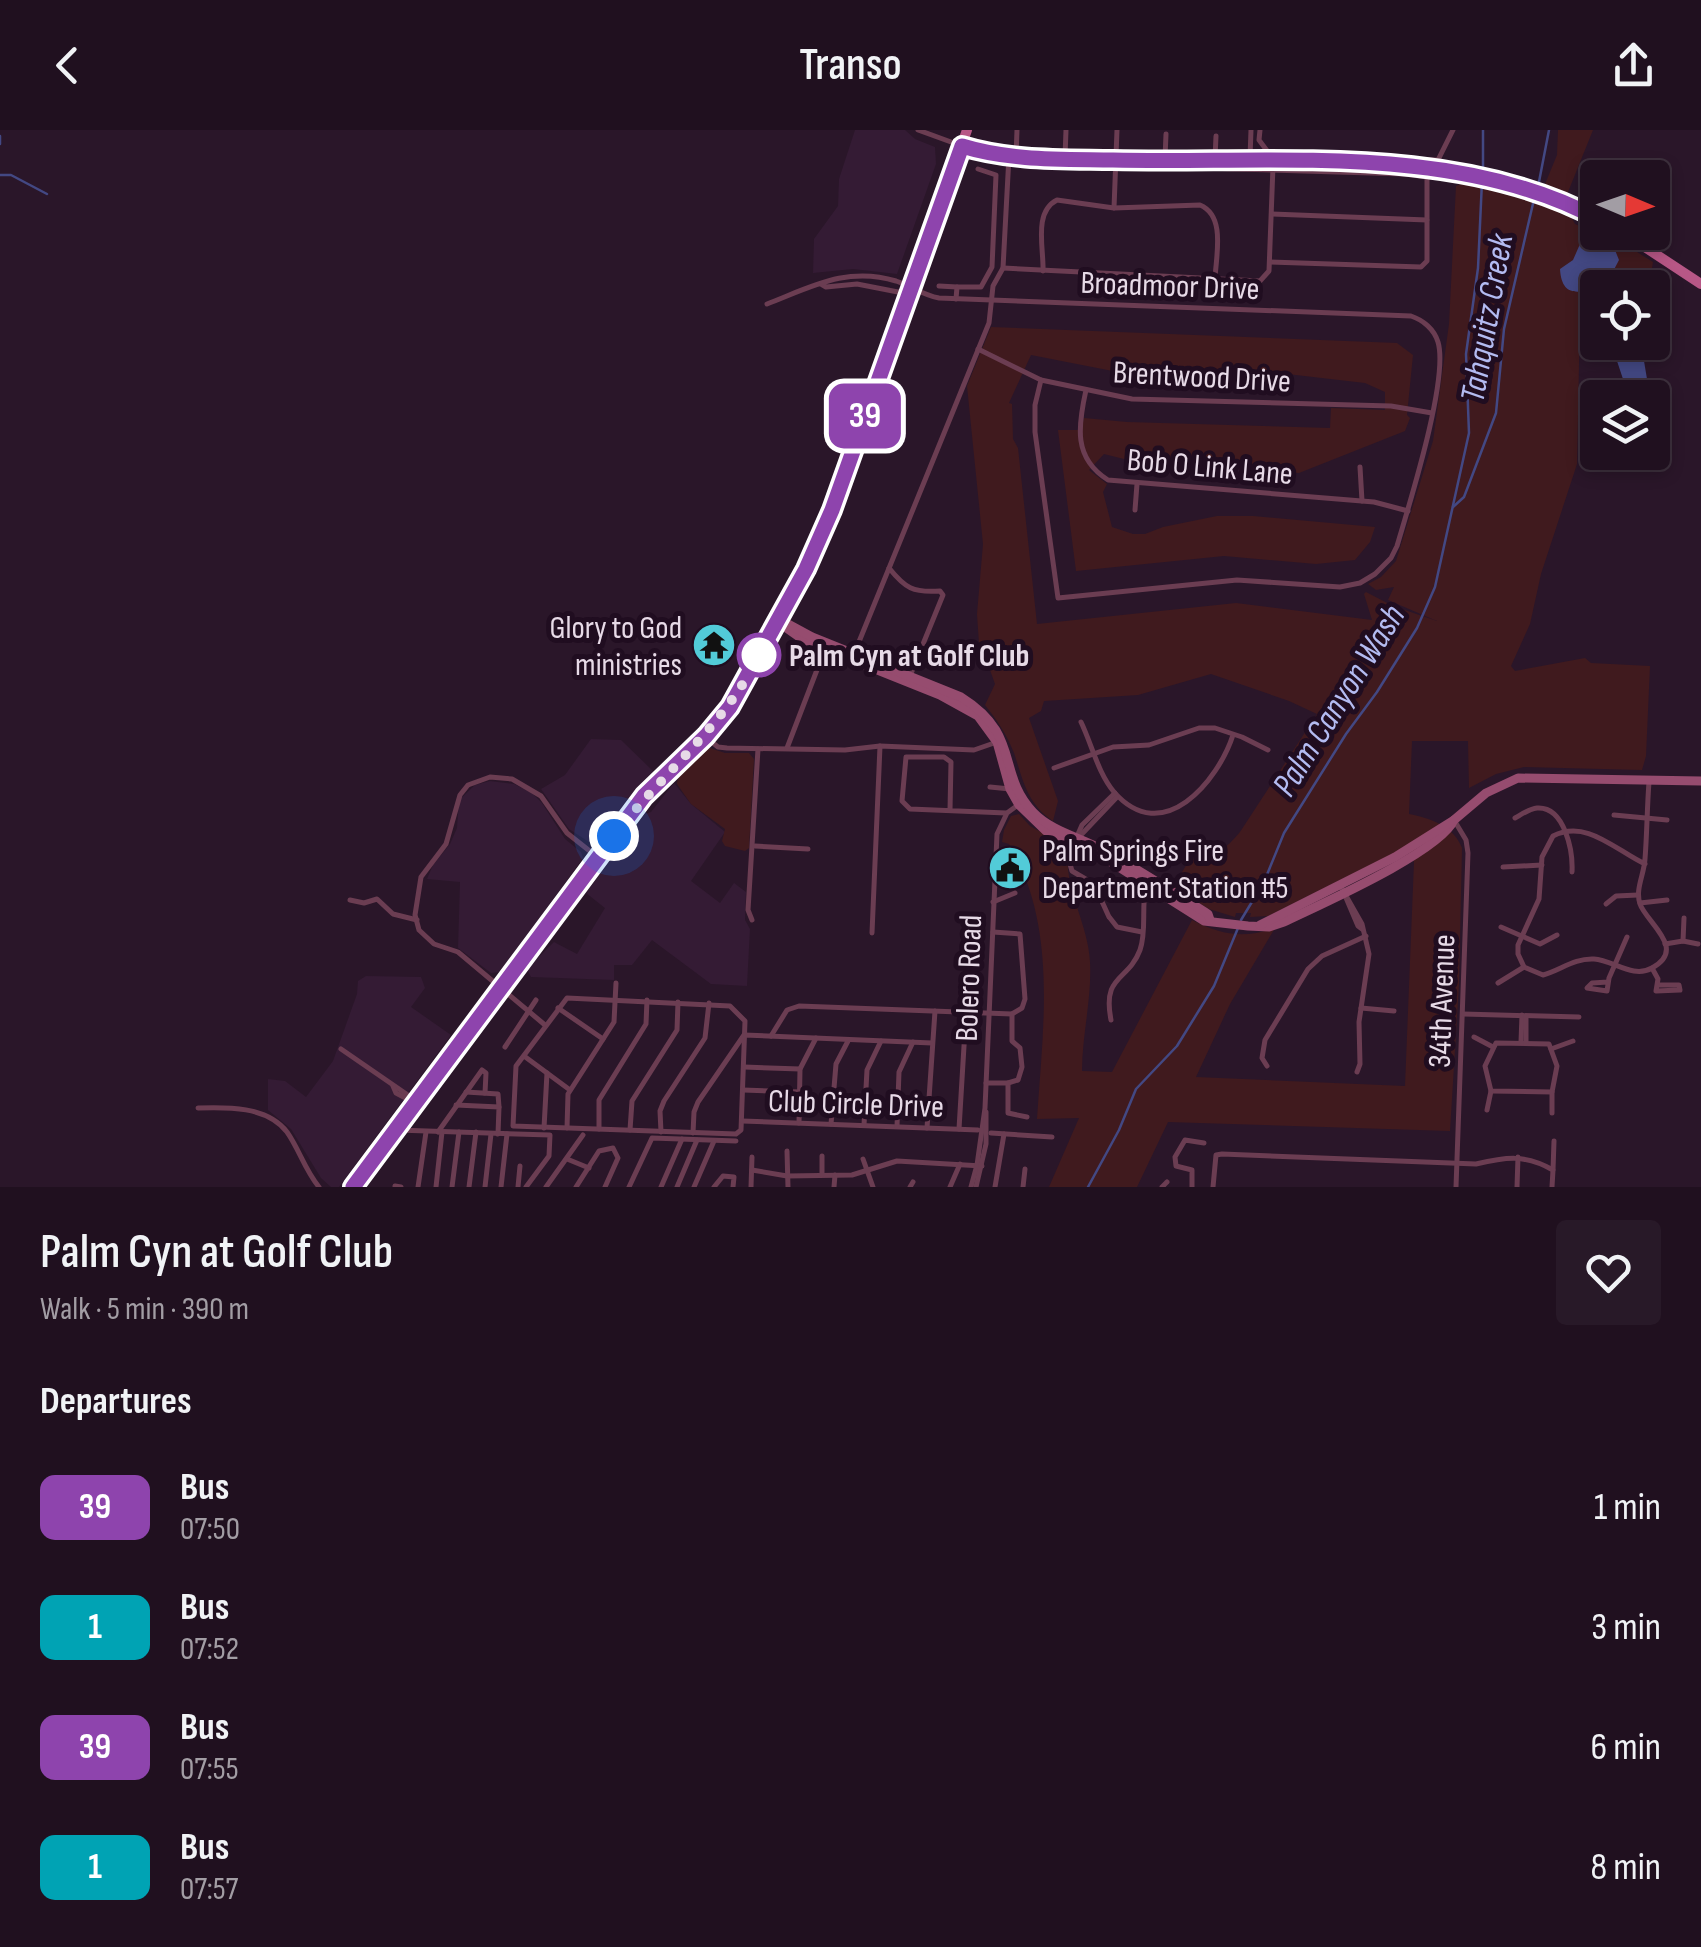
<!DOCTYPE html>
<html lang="en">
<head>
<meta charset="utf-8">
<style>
  :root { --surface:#20101f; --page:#281928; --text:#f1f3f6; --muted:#a29da4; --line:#3d303d }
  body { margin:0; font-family:"Sofia Sans Condensed",sans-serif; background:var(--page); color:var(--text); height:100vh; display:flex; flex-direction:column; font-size:38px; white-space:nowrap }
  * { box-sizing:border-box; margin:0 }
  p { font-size:32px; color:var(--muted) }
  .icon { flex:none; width:55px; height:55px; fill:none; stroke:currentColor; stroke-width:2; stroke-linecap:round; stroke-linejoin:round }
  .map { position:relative; height:1057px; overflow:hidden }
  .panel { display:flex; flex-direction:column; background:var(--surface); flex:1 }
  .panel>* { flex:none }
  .badge { padding:0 20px; border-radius:15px; font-size:35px; line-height:65px }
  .needle { width:65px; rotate:92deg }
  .fabs { position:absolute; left:1580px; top:30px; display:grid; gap:20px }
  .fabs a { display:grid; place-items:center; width:90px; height:90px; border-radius:10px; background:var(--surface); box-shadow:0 5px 15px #0003,0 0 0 2px var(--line); font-size:50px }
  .you { position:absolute; width:50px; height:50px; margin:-25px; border:8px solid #fff; border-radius:50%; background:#1a73e8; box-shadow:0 0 0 15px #1a73e833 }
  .map>.badge { position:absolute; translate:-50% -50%; box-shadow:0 0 0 5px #fff }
  h2 { padding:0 40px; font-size:38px; line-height:90px }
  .round { display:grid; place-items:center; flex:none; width:105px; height:105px; border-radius:10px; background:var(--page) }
  .head { display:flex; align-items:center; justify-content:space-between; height:170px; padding:0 40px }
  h1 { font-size:48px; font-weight:600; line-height:75px }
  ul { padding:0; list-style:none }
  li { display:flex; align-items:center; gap:30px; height:120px; padding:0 40px }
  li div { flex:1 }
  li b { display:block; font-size:38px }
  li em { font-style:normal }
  li .badge { min-width:110px; font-weight:700; text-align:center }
  header { display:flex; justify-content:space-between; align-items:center; height:130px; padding:0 40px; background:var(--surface); font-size:45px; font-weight:600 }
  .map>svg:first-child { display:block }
  .built { fill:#341b34 }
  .green { fill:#401a1e }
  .water { fill:#434883 }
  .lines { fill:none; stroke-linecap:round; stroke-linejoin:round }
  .stream { stroke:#434883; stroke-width:2.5 }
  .street { stroke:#6b3d52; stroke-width:5 }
  .secondary { stroke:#964c6f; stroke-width:9 }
  .primary { stroke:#b75786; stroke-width:10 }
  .line-casing { stroke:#fff; stroke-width:22 }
  .line { stroke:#8e44ad; stroke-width:15 }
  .walk { stroke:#e7dae7; stroke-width:10; stroke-dasharray:0 18 }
  .stop-dot { fill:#fff; stroke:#8e44ad; stroke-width:5 }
  .labels { text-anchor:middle; stroke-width:10; stroke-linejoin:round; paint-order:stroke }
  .street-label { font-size:32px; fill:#e7dae7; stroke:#200d20 }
  .poi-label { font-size:32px; fill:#e7dae7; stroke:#200d20; text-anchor:end }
  .stop-label { font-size:32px; font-weight:bold; fill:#e7dae7; stroke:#200d20; text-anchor:start }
  .water-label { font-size:35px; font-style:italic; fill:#b3bbf1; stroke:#200d20 }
</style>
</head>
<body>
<header><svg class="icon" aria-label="back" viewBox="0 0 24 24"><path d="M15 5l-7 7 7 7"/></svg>Transo<svg class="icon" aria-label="share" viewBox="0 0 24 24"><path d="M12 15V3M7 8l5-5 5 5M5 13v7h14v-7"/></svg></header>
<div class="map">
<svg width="1701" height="1057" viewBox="0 0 1701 1057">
  <rect width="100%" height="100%" fill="#2a1629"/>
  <g class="built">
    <path d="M 855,0 L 905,0 L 915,9 L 935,17 L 936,34 L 897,144 L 853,139 L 813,143 L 814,109 L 838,76 L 839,49 Z"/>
    <path d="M 591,609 L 621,610 L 654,642 L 629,667 L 604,702 L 601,700 L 589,712 L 569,699 L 541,659 L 565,645 Z"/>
    <path d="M 490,651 L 514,654 L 532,663 L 542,673 L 565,709 L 581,722 L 583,728 L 501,842 L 491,843 L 458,818 L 460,752 L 427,749 L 433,735 L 450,714 L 457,698 L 459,670 L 475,655 Z"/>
    <path d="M 674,653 L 691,674 L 725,702 L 691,751 L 720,773 L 734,753 L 746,762 L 745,790 L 750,799 L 747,856 L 711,854 L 652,810 L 632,835 L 614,835 L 614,850 L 531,847 L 527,839 L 554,812 L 577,824 L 605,778 L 586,763 L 645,684 L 651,682 Z"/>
    <path d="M 366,846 L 421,847 L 425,858 L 411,877 L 451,905 L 339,1057 L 331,1057 L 321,1048 L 291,999 L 268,980 L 268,949 L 285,951 L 306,967 L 333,931 L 357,864 L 358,851 Z"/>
  </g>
  <g class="green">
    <path d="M 1558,0 L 1593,0 L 1566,67 L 1543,59 L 1557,25 Z"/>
    <path d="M 1463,53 L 1544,75 L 1570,85 L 1575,94 L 1621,112 L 1653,132 L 1649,157 L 1598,158 L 1595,178 L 1583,177 L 1580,185 L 1577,334 L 1541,444 L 1530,494 L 1511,536 L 1515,541 L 1585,528 L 1591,533 L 1650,536 L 1646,626 L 1642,640 L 1524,637 L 1496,644 L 1469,658 L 1468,611 L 1412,611 L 1409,684 C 1430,688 1454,696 1462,718 L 1459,854 L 1450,1001 L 1168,992 L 1137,1057 L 1049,1057 L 1079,988 L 1037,989 C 1043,896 1058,797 1009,714 L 1002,712 L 1004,700 L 1011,686 L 1019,684 L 1030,696 L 1068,717 C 1063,758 1088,792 1090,832 C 1092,868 1082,905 1082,941 L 1112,942 L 1192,790 C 1221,805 1244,809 1275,798 L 1230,874 L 1196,947 L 1405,956 L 1414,732 L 1406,717 L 1268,786 L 1250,787 L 1251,783 L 1236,783 L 1235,787 L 1209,779 L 1173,757 L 1190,729 C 1214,728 1225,720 1240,702 L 1317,584 L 1289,571 L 1211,544 L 1138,565 L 1044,571 L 1041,581 L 1029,588 L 1058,671 L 1053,691 C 1027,674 1023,650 1014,623 C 1007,605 997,590 985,575 L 995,554 L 990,540 L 980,528 L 977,484 L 983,414 L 967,256 L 991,197 L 1397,213 L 1413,225 L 1407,285 L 1410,288 L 1405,301 L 1299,343 L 1136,332 L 1104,324 L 1089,340 L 1107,354 L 1103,362 L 1112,397 L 1133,404 L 1145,404 L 1163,397 L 1217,386 L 1253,386 L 1375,397 L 1370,412 L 1355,430 L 1316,434 L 1224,426 L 1076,441 L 1058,300 L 1081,300 L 1084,288 L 1127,292 L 1330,298 L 1331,278 L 1385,280 L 1385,262 L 1365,253 L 1226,237 L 1188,247 L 1133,245 L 1031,225 L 1009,273 L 1012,274 L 1013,309 L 1018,318 L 1037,494 L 1236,473 L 1372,490 L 1364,464 L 1366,462 L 1393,476 L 1437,491 L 1388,470 L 1394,457 L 1376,460 L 1368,454 L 1381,447 L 1396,431 L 1433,311 L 1449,194 L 1456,56 Z"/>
    <path d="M 710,618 L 725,623 L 749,623 L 754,629 L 749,718 L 745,721 L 725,716 L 722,711 L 725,699 L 691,674 L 677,654 C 677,642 699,622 710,618 Z"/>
  </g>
  <g class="water">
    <path d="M 1580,114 L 1603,121 L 1615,120 L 1619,130 L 1606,155 C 1586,160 1562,173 1560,139 L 1573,130 Z"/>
    <path d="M 1611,213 L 1641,213 L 1650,267 L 1629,267 Z"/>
  </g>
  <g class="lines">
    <g class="stream">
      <path d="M 0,6 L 0,14"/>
      <path d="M 1483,43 L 1483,0"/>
      <path d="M 0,45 L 11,45 L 47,64"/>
      <path d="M 1538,57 L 1549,0"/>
      <path d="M 1453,377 L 1464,367 L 1496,283 L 1504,199 L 1535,65"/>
      <path d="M 1241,790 L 1264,752 L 1284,703 L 1346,604 L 1377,562 L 1417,498 L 1435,457 L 1469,303 L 1466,224 L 1478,138 L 1482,51"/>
      <path d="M 1088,1057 L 1119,1000 L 1136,959 L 1177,916 L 1214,856 L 1238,798"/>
    </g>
    <g class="street">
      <path d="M 918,0 L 962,16"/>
      <path d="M 1260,0 L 1259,10 L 1268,22 L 1315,25"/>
      <path d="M 1016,27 L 1017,0"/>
      <path d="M 1065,27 L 1066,0"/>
      <path d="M 1250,27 L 1251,0"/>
      <path d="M 1165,28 L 1166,4"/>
      <path d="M 1215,28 L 1216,6"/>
      <path d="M 1371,28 L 1438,30 L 1453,0"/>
      <path d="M 1133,31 L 1138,36 L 1405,44 L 1427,47 L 1427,131 L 1421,137 L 1270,132"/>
      <path d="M 1114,78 L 1117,0"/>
      <path d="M 1272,84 L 1427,90"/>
      <path d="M 1003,138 L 1260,151 L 1269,141 L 1273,36"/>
      <path d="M 1043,141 C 1044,119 1033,82 1057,70 L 1114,78 L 1200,75 C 1226,86 1216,125 1215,149"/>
      <path d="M 821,154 L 826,157 L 857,154 L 898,162 L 907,160"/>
      <path d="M 939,156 L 957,157"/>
      <path d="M 956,169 L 957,157 L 981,157 L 992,137 L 996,45 L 978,39"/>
      <path d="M 767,174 C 811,157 847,136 896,151 C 911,156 923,165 939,168 L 1411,186 C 1423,190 1434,199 1438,212 C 1449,249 1409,375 1397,416 L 1391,428 L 1375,444 L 1360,453 L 1340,457 L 1237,450 L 1058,468 L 1035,302 L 1035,275 L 1041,250"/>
      <path d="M 978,219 L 1041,250 L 1132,269 L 1391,276 L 1432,283"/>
      <path d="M 1086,260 C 1078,296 1073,328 1108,350 L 1374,372 L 1408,381"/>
      <path d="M 1360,337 L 1362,371"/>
      <path d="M 1135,380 L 1137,354"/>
      <path d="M 889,438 C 905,458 913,463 940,461 L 943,465 L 910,546"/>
      <path d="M 854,524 L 989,193 L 993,156 L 1003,138 L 1009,26"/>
      <path d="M 1081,592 C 1092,615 1098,643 1114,662 C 1163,718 1218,651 1233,605"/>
      <path d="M 708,609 L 718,617 L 727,618 L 845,620 L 880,616 L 974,620 L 997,612"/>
      <path d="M 787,618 L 825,519"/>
      <path d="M 1054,638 L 1113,617 L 1149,615 L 1199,598 L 1215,598 L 1242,607 L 1268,620"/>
      <path d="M 990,657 L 1010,659"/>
      <path d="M 950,680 L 951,632 L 944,627 L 906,627 L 902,671 L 910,679 L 1006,683"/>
      <path d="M 1614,685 L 1667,690"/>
      <path d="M 1515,688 C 1522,684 1529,679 1537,678 C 1565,676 1573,722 1572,742"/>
      <path d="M 1454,690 L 1466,710 L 1468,723 L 1456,1057"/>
      <path d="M 1080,706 L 1117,667"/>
      <path d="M 755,716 L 808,719"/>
      <path d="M 1645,734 C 1615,720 1587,689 1553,706 L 1542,727 L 1539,769 L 1518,815 L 1518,824 L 1524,837 L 1543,845 C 1561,840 1574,828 1594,829 C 1613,830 1633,849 1652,838 C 1688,819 1646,792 1640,774 C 1635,759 1644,745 1645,729 C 1647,704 1647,678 1649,652"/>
      <path d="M 1503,737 L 1542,735"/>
      <path d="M 1094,754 L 1072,741 L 1068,727 L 1082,695 L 1115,663"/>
      <path d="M 1094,754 L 1109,787"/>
      <path d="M 1341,756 L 1358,796 L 1362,799"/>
      <path d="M 1345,764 L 1362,794 L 1369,824 L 1359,892 L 1360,934 L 1357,942"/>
      <path d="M 350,770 L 364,773 L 377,769 L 393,784 L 417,790"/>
      <path d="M 993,772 L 1015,763"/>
      <path d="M 1640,773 L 1667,770"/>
      <path d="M 1606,774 L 1616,766 L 1638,765"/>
      <path d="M 1110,788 L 1117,797 L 1142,802"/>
      <path d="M 752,790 L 748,780 L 758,619"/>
      <path d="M 1501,797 L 1540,814 L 1557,805"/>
      <path d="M 993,802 L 1020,804 L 1025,869 L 1022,878 L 1012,884 L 1012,911 L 1020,918 L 1022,937 L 1018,950 L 1008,953 L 1008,983 L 1027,987"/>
      <path d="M 872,803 L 880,616"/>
      <path d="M 1683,811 L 1684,788"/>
      <path d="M 1665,814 L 1683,811 L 1698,814"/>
      <path d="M 1652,838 L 1658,849 L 1656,861 L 1680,860 L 1679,855 L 1659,855"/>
      <path d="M 1608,852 L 1592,853 L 1587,858 L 1607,861 L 1609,848 L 1627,807"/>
      <path d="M 1498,853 L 1524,837"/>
      <path d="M 567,868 L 730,876 L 745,891 L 741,1000 L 736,1004 L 513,996 L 516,936 Z"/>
      <path d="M 558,878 L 603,909"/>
      <path d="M 1361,878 L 1394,881"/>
      <path d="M 1463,884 L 1579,887"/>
      <path d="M 1111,890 C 1102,844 1128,852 1140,820 C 1147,800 1141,777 1146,756"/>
      <path d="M 545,895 L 458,822 L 434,814 L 419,800 L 415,785 L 421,747 L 446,714 L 460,665 L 468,655 L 490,647 L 512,649 L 541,666 L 567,703 L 596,726"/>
      <path d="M 771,906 L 787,880 L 799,876 L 1012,884"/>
      <path d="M 1474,907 L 1493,917"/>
      <path d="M 1521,912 L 1522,885"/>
      <path d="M 1496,913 L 1549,914 L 1557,936 L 1552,962 L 1491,961 L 1485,936 Z"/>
      <path d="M 1526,913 L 1526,886"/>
      <path d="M 505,917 L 536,870"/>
      <path d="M 341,919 L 415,970"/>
      <path d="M 1551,919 L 1573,911"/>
      <path d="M 524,926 L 570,960"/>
      <path d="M 1267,936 L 1262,928 L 1265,910 L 1308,839 L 1322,826 L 1366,806"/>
      <path d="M 744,937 L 800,939"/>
      <path d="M 986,953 L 1008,953"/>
      <path d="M 393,956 L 396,963 L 413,972"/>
      <path d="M 743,960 L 800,962"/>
      <path d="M 466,962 L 498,964 L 499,977"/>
      <path d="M 1552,962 L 1552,983"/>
      <path d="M 456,975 L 499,977 L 498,1004"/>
      <path d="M 198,978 C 227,977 267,976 287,1002 C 299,1019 305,1040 319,1057"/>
      <path d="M 1487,980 L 1491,961"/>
      <path d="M 742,991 L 978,1000"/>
      <path d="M 799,993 L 800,939 L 816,908"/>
      <path d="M 831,994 L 836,934 L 848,911"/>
      <path d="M 864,995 L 867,940 L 881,911"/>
      <path d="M 897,996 L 899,942 L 913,912"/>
      <path d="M 544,998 L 547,943"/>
      <path d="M 567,998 L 568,964 L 614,892 L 616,853"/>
      <path d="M 927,998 L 935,881"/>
      <path d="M 599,999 L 599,970 L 646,894 L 647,870"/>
      <path d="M 959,999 L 966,883"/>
      <path d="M 397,1000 L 550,1005 L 549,1026 L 526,1057"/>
      <path d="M 630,1000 L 632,971 L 677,900 L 678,872"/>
      <path d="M 438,1002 L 482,940 L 486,943 L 485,963"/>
      <path d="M 661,1002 L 660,981 L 664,971 L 705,908 L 709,873"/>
      <path d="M 693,1003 L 694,982 L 698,972 L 744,905 L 932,913"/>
      <path d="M 991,1003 L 1052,1007"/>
      <path d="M 787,1021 L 788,1057"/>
      <path d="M 567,1029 L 589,1038"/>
      <path d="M 863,1029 L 873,1057"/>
      <path d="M 752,1040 L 787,1046 L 852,1045 L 897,1031 L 982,1036"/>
      <path d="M 1553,1040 L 1554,1011"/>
      <path d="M 822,1044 L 822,1026"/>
      <path d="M 395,1056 L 401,1057"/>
      <path d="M 418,1057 L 426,1002"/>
      <path d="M 436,1057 L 442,1002"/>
      <path d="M 452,1057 L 459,1002"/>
      <path d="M 469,1057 L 476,1002"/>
      <path d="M 485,1057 L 491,1004"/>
      <path d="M 501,1057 L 507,1004"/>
      <path d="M 518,1057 L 520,1036"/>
      <path d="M 546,1057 L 583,1005"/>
      <path d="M 576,1057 L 599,1021 L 613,1018 L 618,1028 L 605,1057"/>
      <path d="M 629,1057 L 652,1008 L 736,1011"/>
      <path d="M 661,1057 L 682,1009"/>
      <path d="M 677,1057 L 697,1010"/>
      <path d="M 694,1057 L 714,1011"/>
      <path d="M 714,1057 L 723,1046 L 734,1047 L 733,1057"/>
      <path d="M 751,1057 L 752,1027"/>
      <path d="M 834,1057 L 835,1045"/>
      <path d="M 910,1057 L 913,1052"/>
      <path d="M 950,1057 L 960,1034"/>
      <path d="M 971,1057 L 977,1035 L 985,978 L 997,704 L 1007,683 L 1018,675"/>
      <path d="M 976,1057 L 986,1014 L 986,982"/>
      <path d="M 995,1057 L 1004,1004"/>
      <path d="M 1023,1057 L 1025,1039"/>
      <path d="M 1162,1057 L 1167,1052"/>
      <path d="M 1192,1057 L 1192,1040 L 1176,1036 L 1175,1027 L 1185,1010 L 1204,1013"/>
      <path d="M 1213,1057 L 1216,1025 L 1222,1024 L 1476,1034 C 1506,1027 1525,1024 1553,1040 L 1552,1057"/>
      <path d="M 1517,1057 L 1518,1027"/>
    </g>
    <g class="secondary">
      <path d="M 778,492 L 805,511 L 940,565 L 978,586 L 997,612 L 1010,659 L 1019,675 L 1046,701 L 1098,724 L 1204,791 L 1248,796 L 1269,797 L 1284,792 C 1319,775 1440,722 1454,690"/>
      <path d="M 778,492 L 788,494 L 812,507 L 961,567 C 1022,605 996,643 1033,682 C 1051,701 1079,707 1101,719 C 1138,739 1173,762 1208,784 L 1210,790"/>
      <path d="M 1260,795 L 1395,727 L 1454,690 L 1486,663 L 1518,648 L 1701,651"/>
    </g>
    <g class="primary">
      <path d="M 962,16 C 1011,30 1062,29 1113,30 C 1271,34 1454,11 1598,89"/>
      <path d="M 1622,102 L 1701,154"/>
      <path d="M 353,1057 L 644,666 L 706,607 L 730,577 L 806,439 L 832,380 L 967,0"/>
    </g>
  </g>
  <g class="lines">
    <g class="line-casing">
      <path id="line" d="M 353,1057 L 644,666 L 706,606 L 730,577 L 806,439 L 832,380 L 962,16 C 1011,31 1062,29 1113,30 C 1269,34 1456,12 1598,89"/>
    </g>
    <use href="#line" class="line"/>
    <path class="walk" d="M 614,706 C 662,643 724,597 759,525"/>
  </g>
  <defs>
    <g id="temple-disc" transform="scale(2.25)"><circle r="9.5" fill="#52cbd8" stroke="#200d20"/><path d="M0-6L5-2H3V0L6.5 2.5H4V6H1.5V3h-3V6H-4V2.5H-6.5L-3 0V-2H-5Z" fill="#111"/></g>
    <g id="civic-disc" transform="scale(2.25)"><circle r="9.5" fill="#52cbd8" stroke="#200d20"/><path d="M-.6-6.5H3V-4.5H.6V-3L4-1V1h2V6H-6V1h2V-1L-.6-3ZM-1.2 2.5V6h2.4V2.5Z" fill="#111"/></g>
  </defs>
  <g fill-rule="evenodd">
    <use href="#temple-disc" x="714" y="515"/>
    <use href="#civic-disc" x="1010" y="738"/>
  </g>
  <circle class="stop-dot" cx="759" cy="525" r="20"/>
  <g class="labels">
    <g class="street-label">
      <text transform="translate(1170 155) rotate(2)" y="11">Broadmoor Drive</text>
      <text transform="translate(1202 246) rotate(3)" y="11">Brentwood Drive</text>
      <text transform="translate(1210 336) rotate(5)" y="11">Bob O Link Lane</text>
      <text transform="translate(968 848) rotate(-88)" y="11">Bolero Road</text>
      <text transform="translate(1441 871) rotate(-88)" y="11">34th Avenue</text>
      <text transform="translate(856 973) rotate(2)" y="11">Club Circle Drive</text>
    </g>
    <g class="poi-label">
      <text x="682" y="508">Glory to God<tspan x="682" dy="37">ministries</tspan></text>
      <text x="1042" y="731" text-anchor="start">Palm Springs Fire<tspan x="1042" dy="37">Department Station #5</tspan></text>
    </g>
    <g class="stop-label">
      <text x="789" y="536">Palm Cyn at Golf Club</text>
    </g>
    <g class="water-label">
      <text transform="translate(1486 188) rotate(-80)" y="12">Tahquitz Creek</text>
      <text transform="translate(1338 570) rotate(-58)" y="12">Palm Canyon Wash</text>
    </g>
  </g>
</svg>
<div class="fabs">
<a><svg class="needle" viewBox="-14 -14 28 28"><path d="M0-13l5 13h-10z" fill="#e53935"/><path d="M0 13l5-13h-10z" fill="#a29da4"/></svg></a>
<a><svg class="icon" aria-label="locate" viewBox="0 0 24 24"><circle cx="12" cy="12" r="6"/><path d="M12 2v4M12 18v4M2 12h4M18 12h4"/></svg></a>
<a><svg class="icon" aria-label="layers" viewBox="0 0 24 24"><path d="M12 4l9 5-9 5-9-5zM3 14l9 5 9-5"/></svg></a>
</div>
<div class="you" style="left:614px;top:706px"></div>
<b class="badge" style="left:865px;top:286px;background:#8e44ad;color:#fff">39</b>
</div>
<section class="panel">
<div class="head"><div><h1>Palm Cyn at Golf Club</h1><p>Walk · 5 min · 390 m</p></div><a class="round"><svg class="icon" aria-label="heart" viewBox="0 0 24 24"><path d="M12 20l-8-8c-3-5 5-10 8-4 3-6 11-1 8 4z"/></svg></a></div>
<h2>Departures</h2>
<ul>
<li><span class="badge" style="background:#8e44ad;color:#fff">39</span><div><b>Bus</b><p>07:50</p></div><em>1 min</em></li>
<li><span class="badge" style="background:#00a3b4;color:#fff">1</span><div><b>Bus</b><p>07:52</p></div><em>3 min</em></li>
<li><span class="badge" style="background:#8e44ad;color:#fff">39</span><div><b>Bus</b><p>07:55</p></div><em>6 min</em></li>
<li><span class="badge" style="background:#00a3b4;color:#fff">1</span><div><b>Bus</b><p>07:57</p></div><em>8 min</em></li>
</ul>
</section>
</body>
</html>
